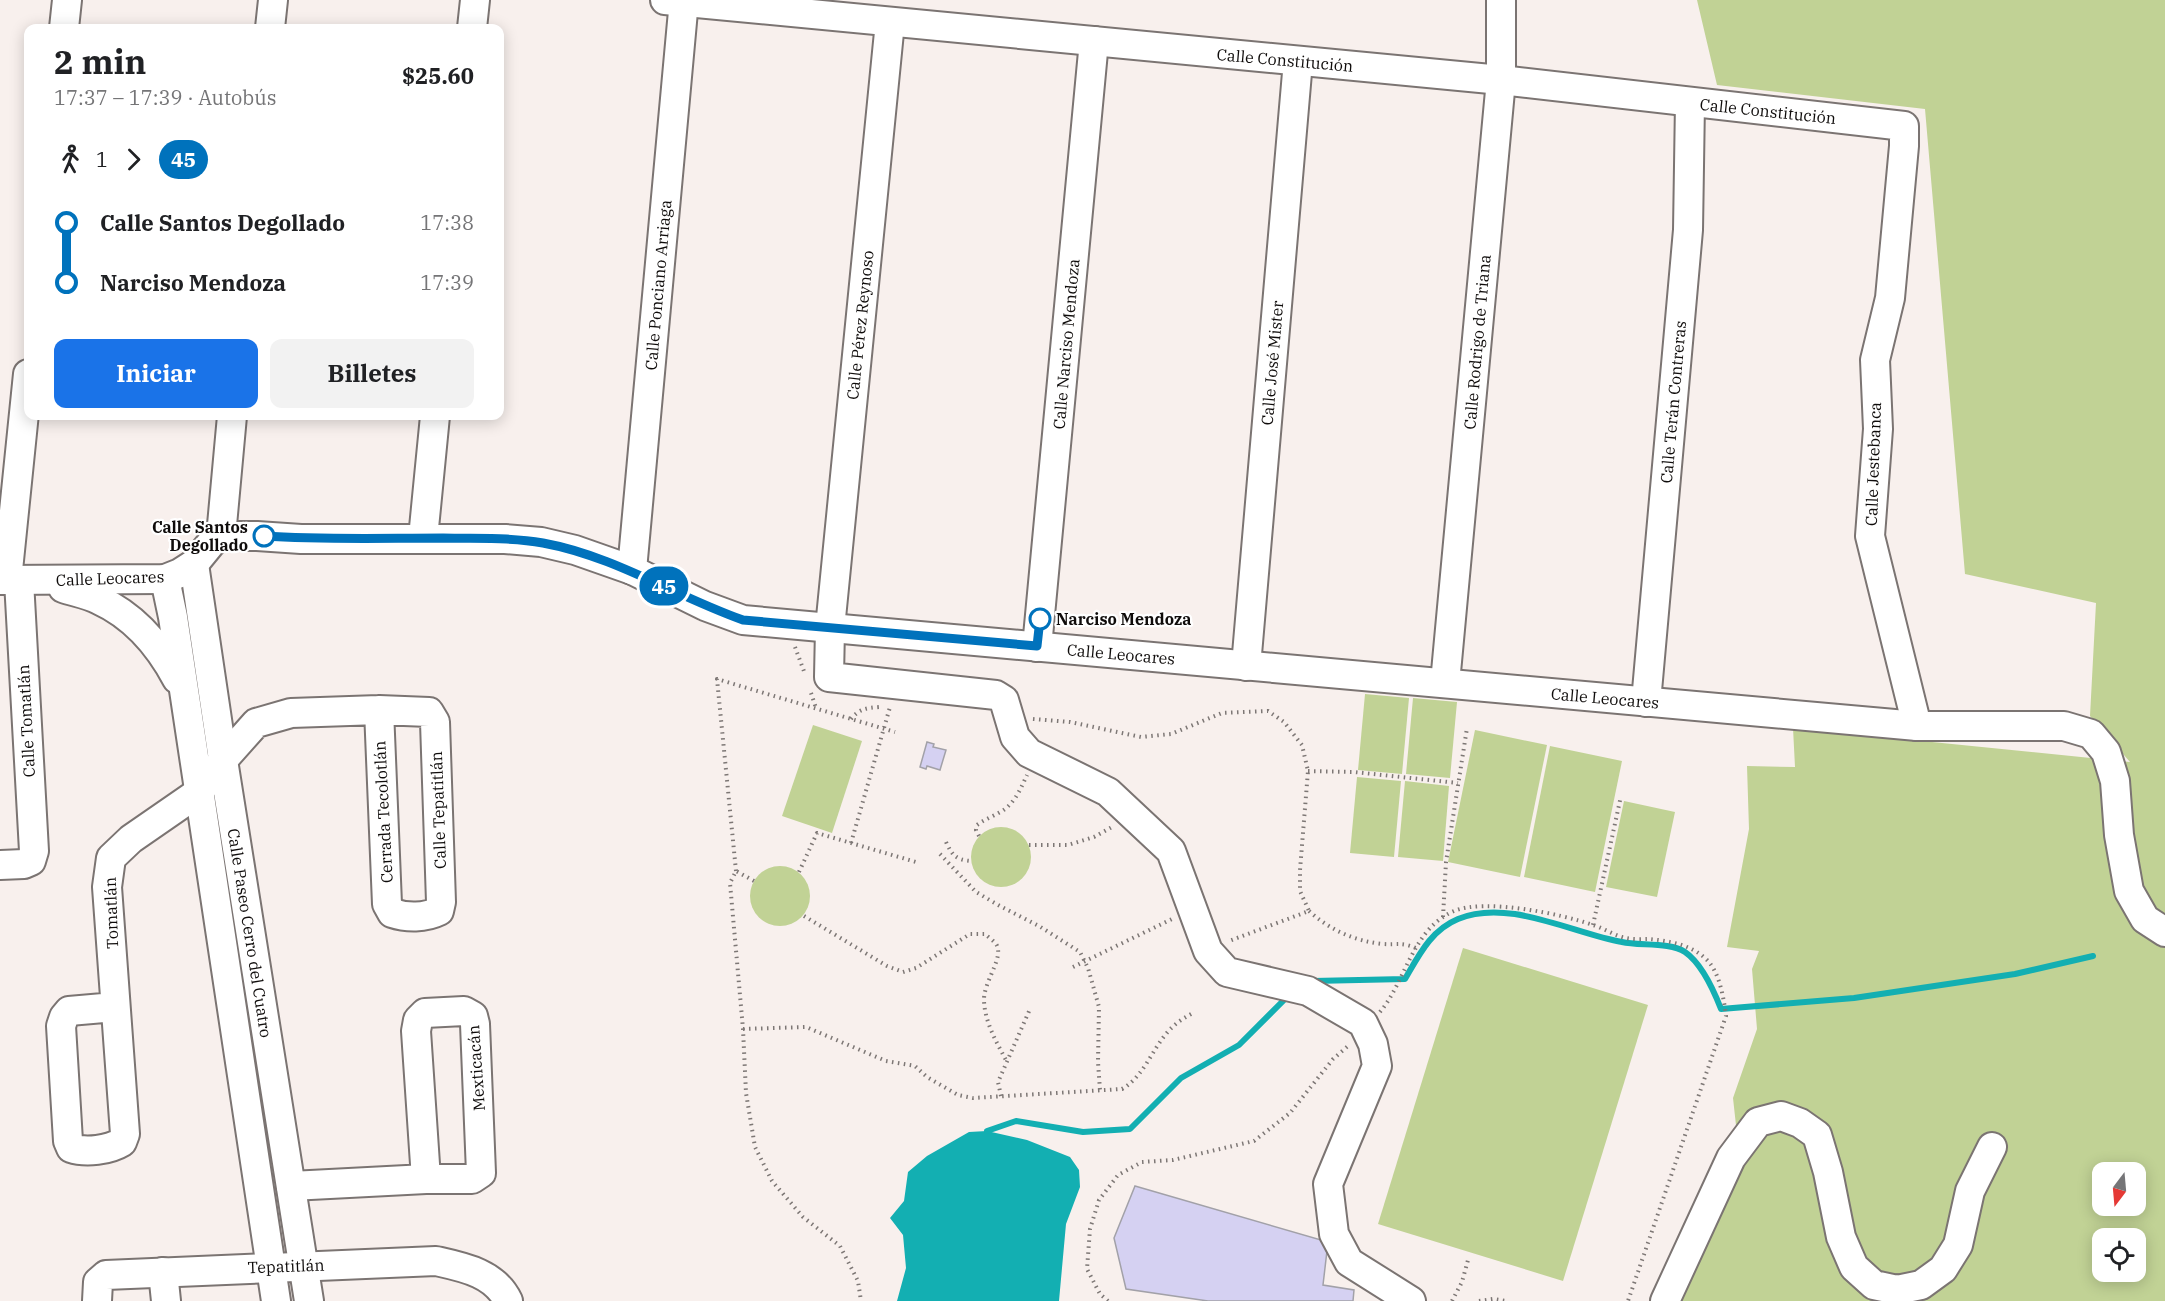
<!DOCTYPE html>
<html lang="es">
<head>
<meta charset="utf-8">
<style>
  :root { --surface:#fff; --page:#f2f2f2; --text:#202124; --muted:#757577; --accent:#1a73e8 }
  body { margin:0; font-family:"IBM Plex Serif",serif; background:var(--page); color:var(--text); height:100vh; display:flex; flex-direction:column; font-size:22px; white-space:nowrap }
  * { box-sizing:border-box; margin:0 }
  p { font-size:20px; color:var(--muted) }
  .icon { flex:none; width:33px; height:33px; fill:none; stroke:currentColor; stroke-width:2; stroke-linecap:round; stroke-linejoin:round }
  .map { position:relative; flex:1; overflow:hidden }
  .side { position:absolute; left:24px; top:24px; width:480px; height:396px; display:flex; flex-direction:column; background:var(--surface); border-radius:12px; box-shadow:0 3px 15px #0003 }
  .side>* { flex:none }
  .badge { padding:0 12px; border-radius:20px; font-size:21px; line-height:39px }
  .needle { width:39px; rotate:196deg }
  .tools { position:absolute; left:2092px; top:1162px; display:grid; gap:12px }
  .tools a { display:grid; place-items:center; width:54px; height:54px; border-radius:12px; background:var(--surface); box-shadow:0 3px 15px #0003; font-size:30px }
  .map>.badge { position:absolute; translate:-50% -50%; box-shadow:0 0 0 3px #fff }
  .legs { display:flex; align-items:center; gap:9px; height:66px; padding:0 30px; font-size:20px }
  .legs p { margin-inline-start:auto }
  .summary { display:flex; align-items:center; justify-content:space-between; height:102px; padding:0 30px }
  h1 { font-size:33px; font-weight:700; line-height:45px }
  .button { display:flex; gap:12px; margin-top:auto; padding:12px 30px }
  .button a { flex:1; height:69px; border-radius:12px; background:var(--accent); color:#fff; font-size:24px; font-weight:700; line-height:69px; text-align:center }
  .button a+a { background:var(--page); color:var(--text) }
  ul { padding:0 30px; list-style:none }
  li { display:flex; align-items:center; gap:21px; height:60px; font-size:22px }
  li i { display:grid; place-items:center; width:9px; height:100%; margin:0 8px; background:currentColor }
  li i::after { content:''; width:15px; height:15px; margin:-8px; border:4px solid; border-radius:50%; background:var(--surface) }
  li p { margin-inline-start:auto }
  li:first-child i { background:linear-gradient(#0000 50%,currentColor 0) }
  li:last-child i { background:linear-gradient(currentColor 50%,#0000 0) }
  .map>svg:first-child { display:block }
  .green { fill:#c1d295; fill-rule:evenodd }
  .water { fill:#13afb2 }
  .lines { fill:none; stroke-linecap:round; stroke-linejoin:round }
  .stream { stroke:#13afb2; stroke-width:6 }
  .building { fill:#d5d1f2; stroke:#a2a1a8; stroke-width:1.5 }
  .minor-casing { stroke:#7b7472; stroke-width:32 }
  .path { stroke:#7d7775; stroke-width:4; stroke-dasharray:1.5 4.5; stroke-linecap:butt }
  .minor { stroke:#fff; stroke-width:28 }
  .line-1-casing { stroke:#fff; stroke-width:14 }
  .line-1 { stroke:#0072bc; stroke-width:9 }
  .stop-1-dot { fill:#fff; stroke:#0072bc; stroke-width:3 }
  .labels { text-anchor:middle; stroke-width:4.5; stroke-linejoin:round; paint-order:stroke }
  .street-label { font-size:16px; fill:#0f0c0b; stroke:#fff }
  .stop-label { font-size:16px; font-weight:bold; fill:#0f0c0b; stroke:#fff; text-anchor:end }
</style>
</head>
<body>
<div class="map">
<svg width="2165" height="1301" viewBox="0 0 2165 1301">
  <rect width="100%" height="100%" fill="#f8f0ed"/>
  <g class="green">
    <path d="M 1697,0 L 2165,0 L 2165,1301 L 1680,1301 L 1741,1171 L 1733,1098 L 1757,1029 L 1752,969 L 1759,951 L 1727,947 L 1749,829 L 1747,766 L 1795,767 L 1793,728 L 2130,762 L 2090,716 L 2096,603 L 1965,574 L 1925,109 L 1717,85 ZM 2103,1173 L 2136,1173 L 2136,1206 L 2103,1206 ZM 2103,1239 L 2136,1239 L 2136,1272 L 2103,1272 Z"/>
    <path d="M 1365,694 L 1409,698 L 1402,774 L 1358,770 Z"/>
    <path d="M 1413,698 L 1457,702 L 1450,778 L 1406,774 Z"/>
    <path d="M 813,725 L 862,741 L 832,833 L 782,816 Z"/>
    <path d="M 1475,730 L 1547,745 L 1520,877 L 1448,862 Z"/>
    <path d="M 1550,746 L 1622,761 L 1595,892 L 1524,877 Z"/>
    <path d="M 1357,777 L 1401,781 L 1394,857 L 1350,853 Z"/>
    <path d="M 1405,781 L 1449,786 L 1443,861 L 1398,857 Z"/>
    <path d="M 1624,801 L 1675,812 L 1657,897 L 1606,887 Z"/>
    <circle cx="1001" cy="857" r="30"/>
    <circle cx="780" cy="896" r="30"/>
    <path d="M 1463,948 L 1648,1005 L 1563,1281 L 1378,1224 Z"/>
  </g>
  <path class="water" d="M 987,1131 L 1027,1140 L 1070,1157 L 1079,1170 L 1080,1187 L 1066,1224 L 1059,1301 L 897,1301 L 906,1268 L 903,1235 L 890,1218 L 904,1201 L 908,1172 L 927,1156 L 969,1132 Z"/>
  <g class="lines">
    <g class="stream">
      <path d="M 1313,981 L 1405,979 C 1419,955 1431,930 1458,919 C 1508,898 1572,933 1622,942 C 1639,946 1670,942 1685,952 C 1701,963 1714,991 1721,1009 L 1854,998 L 2015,974 L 2093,956"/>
      <path d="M 987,1131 L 1016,1121 L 1083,1132 L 1130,1129 L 1181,1078 L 1239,1045 L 1290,994"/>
    </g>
  </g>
  <g class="building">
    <path d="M 927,742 L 934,744 L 933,747 L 946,750 L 940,770 L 927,766 L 926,769 L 920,767 Z"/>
    <path d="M 1135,1186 L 1328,1242 L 1323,1285 L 1354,1290 L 1353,1301 L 1208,1301 L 1126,1289 L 1114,1238 Z"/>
  </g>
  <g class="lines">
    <g class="minor-casing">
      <g id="minor">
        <path d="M 665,0 L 1501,80 L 1904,126 L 1904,146 L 1890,298 L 1875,360 L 1878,429 L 1870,536 L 1917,726"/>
        <path d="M 890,22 L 830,628 L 829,677 L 996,695 L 1004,700 L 1015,737 L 1029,753 L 1108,792 L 1171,851 L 1208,951 L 1227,972 L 1308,991 L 1363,1023 L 1373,1044 L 1377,1066 L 1328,1184 L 1334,1234 L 1349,1262 L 1411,1301"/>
        <path d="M 64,28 L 67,0"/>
        <path d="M 270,28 L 273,0"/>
        <path d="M 472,28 L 475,0"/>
        <path d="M 221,536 L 232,416"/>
        <path d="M 423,538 L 435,416"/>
        <path d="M 194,564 L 223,760 L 309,1301"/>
        <path d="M 632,570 L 684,0"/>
        <path d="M 165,579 L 173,617 L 276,1301"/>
        <path d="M 0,580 L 165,579 L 180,573 L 194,564 L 212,542 L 221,536 L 257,536 L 301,539 L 505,539 L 541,542 L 575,550 L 632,570 L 705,606 L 743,620 L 1917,726 L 2064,726 L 2091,734 L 2106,752 L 2115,781 L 2119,835 L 2129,891 L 2145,919 L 2165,932"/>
        <path d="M 7,580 L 28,374"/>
        <path d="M 63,588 C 74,592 88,594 99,600 C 134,616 159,645 177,679"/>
        <path d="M 1037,647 L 1094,41"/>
        <path d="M 1246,666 L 1298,61"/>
        <path d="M 1445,683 L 1501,80 L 1501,0"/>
        <path d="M 1646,702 L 1688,230 L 1690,102"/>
        <path d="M 0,865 L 24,864 L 31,861 L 34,851 L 19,581"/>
        <path d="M 115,1007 L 69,1011 L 64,1017 L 61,1026 L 68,1141 L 71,1148 C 86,1153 109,1150 122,1142 L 125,1134 L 107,887 L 111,858 L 131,839 L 199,792 L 223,760 L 256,723 L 291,713 L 379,710 L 429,712 L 435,722 L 441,902 L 439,911 C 425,918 407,918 392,913 L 387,904 L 379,710"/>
        <path d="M 291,1186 L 426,1179 L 472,1179 L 481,1173 L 475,1024 L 473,1016 L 464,1011 L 425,1013 L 418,1020 L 416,1031 L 426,1179"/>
        <path d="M 163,1272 L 166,1301"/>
        <path d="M 97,1301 L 98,1282 L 106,1275 L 436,1261 C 463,1267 495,1273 508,1301"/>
        <path d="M 1665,1301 L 1731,1158 L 1758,1122 L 1781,1116 L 1800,1123 L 1817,1135 L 1828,1172 L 1841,1237 L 1854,1267 L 1874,1285 L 1897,1290 L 1921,1285 L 1943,1269 L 1958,1245 L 1970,1191 L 1992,1147"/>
      </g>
    </g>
    <g class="path">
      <path d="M 795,647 L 805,674"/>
      <path d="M 811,693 L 816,708"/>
      <path d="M 851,719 C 859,709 866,708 879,707"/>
      <path d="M 1033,719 L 1070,722 L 1141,737 L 1171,734 L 1222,713 L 1268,711 L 1284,722 L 1302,745 L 1308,771 L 1300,870 L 1300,891 L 1309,911 L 1229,941"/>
      <path d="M 1308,771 L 1354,772 L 1458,783"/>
      <path d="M 979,836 L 976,830 L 977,825 C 985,819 994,816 1002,811 C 1015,803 1021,788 1027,775"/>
      <path d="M 946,842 C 952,855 956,860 971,861"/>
      <path d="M 851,843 L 890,707"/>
      <path d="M 1029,845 L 1068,845 L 1094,837 L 1112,827"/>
      <path d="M 940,854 L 976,892 L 1000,906 L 1039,926 L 1080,952 L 1088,968 L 1099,1007 L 1098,1062 L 1100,1090"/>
      <path d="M 736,871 L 717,679 L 895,732"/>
      <path d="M 799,872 L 817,833 L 916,862"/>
      <path d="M 754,881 L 736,871 L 730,883 L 743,1029 L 746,1093 L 755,1147 L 772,1181 L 803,1217 L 840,1246 L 858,1281 L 861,1301"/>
      <path d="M 1309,911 C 1330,930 1354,941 1383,944 C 1398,945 1401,942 1416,948"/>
      <path d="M 804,916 L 887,966 L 903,972 L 916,968 L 970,934 L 985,934 C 988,937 993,940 996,944 C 1005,957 983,982 984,1001 C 985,1023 997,1043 1007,1062"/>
      <path d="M 1443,917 L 1446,862 L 1467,728"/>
      <path d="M 1593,925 L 1621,796"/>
      <path d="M 1073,967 L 1172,919"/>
      <path d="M 1380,1012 C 1406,981 1412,929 1454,911 C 1485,898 1562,914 1593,925 C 1603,928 1612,934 1622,937 C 1631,940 1641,939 1649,939 C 1670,941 1693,945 1708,961 C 1720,974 1724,1000 1726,1016 L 1628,1301"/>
      <path d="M 743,1029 L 806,1027 L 886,1061 L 915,1066 L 927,1077 L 958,1095 L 973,1098 L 1122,1089 C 1143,1077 1151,1052 1166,1034 C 1174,1024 1182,1019 1193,1013"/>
      <path d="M 1001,1096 L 998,1082 L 1030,1009"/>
      <path d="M 1108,1301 L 1100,1294 L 1087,1269 L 1090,1229 L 1099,1200 L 1118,1175 L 1142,1162 L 1173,1160 L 1254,1141 L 1290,1113 L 1333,1059 L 1348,1046"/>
      <path d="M 1452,1301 L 1462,1282 L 1468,1260"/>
      <path d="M 1479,1301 L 1493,1299 L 1506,1301"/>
    </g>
    <use href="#minor" class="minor"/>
  </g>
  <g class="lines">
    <g class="line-1-casing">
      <path id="line-1" d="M 264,536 C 324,540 383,538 443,538 C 476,539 510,537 543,543 C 614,556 675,596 743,620 L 1037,646 L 1040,619"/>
    </g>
    <use href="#line-1" class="line-1"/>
  </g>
  <g class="stop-1-dot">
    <circle cx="264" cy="536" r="10"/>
    <circle cx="1040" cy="619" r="10"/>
  </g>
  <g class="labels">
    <g class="street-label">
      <text transform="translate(1285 60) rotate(5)" y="6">Calle Constitución</text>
      <text transform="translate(1768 111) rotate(6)" y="6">Calle Constitución</text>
      <text transform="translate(658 285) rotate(-85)" y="6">Calle Ponciano Arriaga</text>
      <text transform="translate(860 325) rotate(-84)" y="6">Calle Pérez Reynoso</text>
      <text transform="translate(1477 342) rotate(-85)" y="6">Calle Rodrigo de Triana</text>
      <text transform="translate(1066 344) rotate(-85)" y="6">Calle Narciso Mendoza</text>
      <text transform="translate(1272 363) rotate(-85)" y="6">Calle José Mister</text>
      <text transform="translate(1673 402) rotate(-85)" y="6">Calle Terán Contreras</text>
      <text transform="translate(1873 464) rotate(-88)" y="6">Calle Jestebanca</text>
      <text transform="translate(110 578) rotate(-2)" y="6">Calle Leocares</text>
      <text transform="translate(1121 654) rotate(5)" y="6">Calle Leocares</text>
      <text transform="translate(1605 698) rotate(5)" y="6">Calle Leocares</text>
      <text transform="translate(26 721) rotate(-93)" y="6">Calle Tomatlán</text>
      <text transform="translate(438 810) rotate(-92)" y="6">Calle Tepatitlán</text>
      <text transform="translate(383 812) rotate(-93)" y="6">Cerrada Tecolotlán</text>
      <text transform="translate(111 913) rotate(-92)" y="6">Tomatlán</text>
      <text transform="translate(250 933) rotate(81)" y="6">Calle Paseo Cerro del Cuatro</text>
      <text transform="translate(476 1068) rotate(-94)" y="6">Mexticacán</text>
      <text transform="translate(286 1266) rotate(-2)" y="6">Tepatitlán</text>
    </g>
    <g class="stop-label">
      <text x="248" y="533">Calle Santos<tspan x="248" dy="18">Degollado</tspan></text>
      <text x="1056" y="625" text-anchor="start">Narciso Mendoza</text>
    </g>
  </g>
</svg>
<div class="tools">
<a><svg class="needle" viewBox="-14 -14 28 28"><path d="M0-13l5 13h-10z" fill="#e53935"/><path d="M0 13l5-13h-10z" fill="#757577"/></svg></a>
<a><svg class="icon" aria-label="locate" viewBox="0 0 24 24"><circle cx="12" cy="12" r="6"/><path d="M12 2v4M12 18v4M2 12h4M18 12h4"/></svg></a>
</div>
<b class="badge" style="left:664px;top:586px;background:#0072bc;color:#fff">45</b>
<section class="side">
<div class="summary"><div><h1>2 min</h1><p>17:37 – 17:39 · Autobús</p></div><b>$25.60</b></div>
<div class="legs"><svg class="icon" aria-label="walk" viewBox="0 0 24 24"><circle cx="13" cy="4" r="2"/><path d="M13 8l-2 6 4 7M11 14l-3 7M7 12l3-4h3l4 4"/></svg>1<svg class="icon" aria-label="forward" viewBox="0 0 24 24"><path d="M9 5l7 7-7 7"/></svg><b class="badge" style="background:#0072bc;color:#fff">45</b></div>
<ul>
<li><i style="color:#0072bc"></i><b>Calle Santos Degollado</b><p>17:38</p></li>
<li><i style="color:#0072bc"></i><b>Narciso Mendoza</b><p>17:39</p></li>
</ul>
<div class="button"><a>Iniciar</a><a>Billetes</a></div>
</section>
</div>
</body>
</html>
